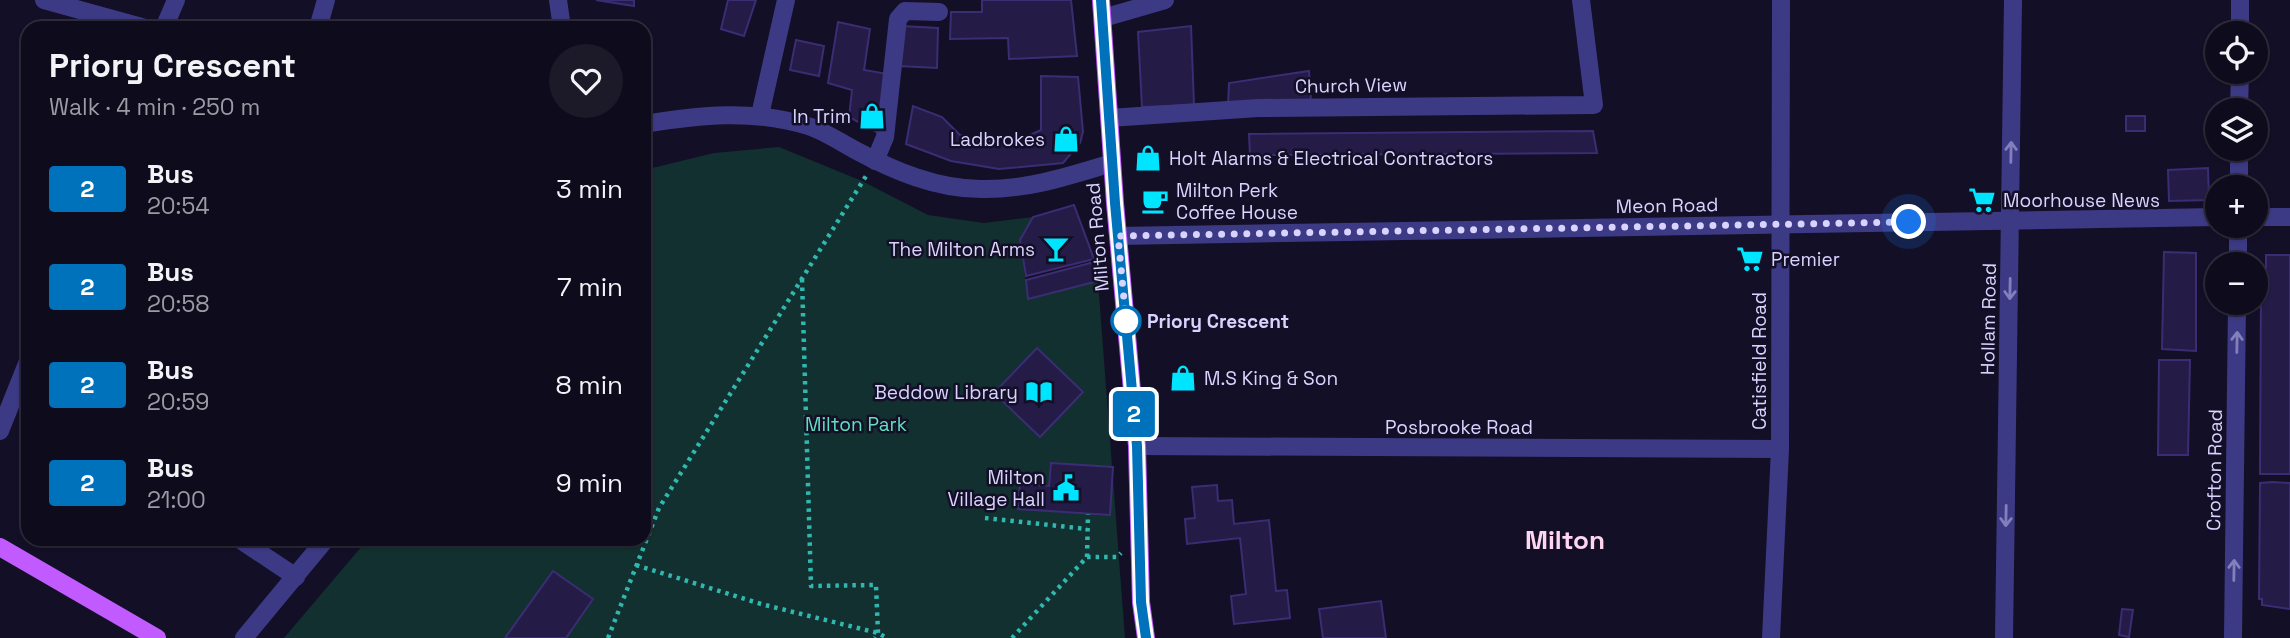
<!DOCTYPE html>
<html lang="en">
<head>
<meta charset="utf-8">
<style>
  :root { --surface:#0e0b1c; --page:#1c1929; --text:#f1f3f6; --muted:#9b9ba3; --line:#2e2b3b }
  body { margin:0; font-family:"Space Grotesk",sans-serif; background:var(--page); color:var(--text); height:100vh; display:flex; flex-direction:column; font-size:26px; white-space:nowrap }
  * { box-sizing:border-box; margin:0 }
  p { font-size:23px; color:var(--muted) }
  .icon { flex:none; width:38px; height:38px; fill:none; stroke:currentColor; stroke-width:2; stroke-linecap:round; stroke-linejoin:round }
  .map { position:relative; flex:1; overflow:hidden }
  .drawer { position:absolute; left:21px; top:21px; width:630px; height:525px; display:flex; flex-direction:column; background:var(--surface); border-radius:21px; box-shadow:0 2px 5px #0004,0 0 0 2px var(--line) }
  .drawer>* { flex:none }
  .badge { padding:0 14px; border-radius:5px; font-size:24px; line-height:46px }
  .fabs { position:absolute; left:2205px; top:21px; display:grid; gap:14px }
  .fabs a { display:grid; place-items:center; width:63px; height:63px; border-radius:50%; background:var(--surface); box-shadow:0 2px 5px #0004,0 0 0 2px var(--line); font-size:35px }
  .you { position:absolute; width:35px; height:35px; margin:-18px; border:5px solid #fff; border-radius:50%; background:#1a73e8; box-shadow:0 0 0 10px #1a73e833 }
  .map>.badge { position:absolute; translate:-50% -50%; box-shadow:0 0 0 4px #fff }
  .round { display:grid; place-items:center; flex:none; width:74px; height:74px; border-radius:37px; background:var(--page) }
  .headline { display:flex; align-items:center; justify-content:space-between; height:119px; padding:0 28px }
  h1 { font-size:33px; font-weight:800; line-height:52px }
  ul { padding:0; list-style:none }
  li { display:flex; align-items:center; gap:21px; height:98px; padding:0 28px }
  li div { flex:1 }
  li b { display:block; font-size:26px }
  li em { font-style:normal }
  li .badge { min-width:77px; font-weight:700; text-align:center }
  .map>svg:first-child { display:block }
  .green { fill:#12302f }
  .building { fill:#241b47; stroke:#3b2d73; stroke-width:2 }
  .lines { fill:none; stroke-linecap:round; stroke-linejoin:round }
  .path { stroke:#2fb8b0; stroke-width:4.5; stroke-dasharray:3.5 5; stroke-linecap:butt }
  .minor { stroke:#3d3a85; stroke-width:18 }
  .major { stroke:#c25bff; stroke-width:18 }
  .oneway { stroke:#837fbc }
  .line-casing { stroke:#fff; stroke-width:16 }
  .line { stroke:#0072bc; stroke-width:10 }
  .walk { stroke:#d9d4ff; stroke-width:7; stroke-dasharray:0 12.6 }
  .stop-dot { fill:#fff; stroke:#0072bc; stroke-width:3.5 }
  .labels { text-anchor:middle; stroke-width:5; stroke-linejoin:round; paint-order:stroke }
  .street-label { font-size:19px; fill:#d9d4ff; stroke:#130f26 }
  .poi-label { font-size:19px; fill:#d9d4ff; stroke:#130f26; text-anchor:end }
  .stop-label { font-size:19px; font-weight:bold; fill:#d9d4ff; stroke:#130f26; text-anchor:start }
  .park-label { font-size:19px; fill:#5fe0c0; stroke:#130f26 }
  .district-label { font-size:26px; font-weight:bold; fill:#ffd6f0; stroke:#130f26 }
</style>
</head>
<body>
<div class="map">
<svg width="2290" height="638" viewBox="0 0 2290 638">
  <rect width="100%" height="100%" fill="#130f26"/>
  <path class="green" d="M 779,147 L 862,181 L 928,215 L 984,223 L 1033,217 L 1020,240 L 1028,299 L 1098,281 L 1125,638 L 284,638 L 368,539 L 644,539 L 644,170 L 714,153 Z"/>
  <g class="building">
    <path d="M 634,0 L 634,6 L 596,0 Z"/>
    <path d="M 728,0 L 756,0 L 744,36 L 721,29 Z"/>
    <path d="M 982,0 L 1071,0 L 1077,56 L 1009,59 L 1008,38 L 950,39 L 951,12 L 982,12 Z"/>
    <path d="M 838,22 L 870,29 L 864,70 L 888,74 L 880,134 L 849,117 L 852,90 L 828,83 Z"/>
    <path d="M 902,26 L 938,28 L 937,68 L 899,66 Z"/>
    <path d="M 1191,26 L 1194,105 L 1142,107 L 1138,32 Z"/>
    <path d="M 796,40 L 824,46 L 819,76 L 790,70 Z"/>
    <path d="M 1309,71 L 1311,102 L 1228,106 L 1229,83 Z"/>
    <path d="M 1041,76 L 1078,77 L 1083,132 L 1080,143 L 1063,163 L 999,169 L 951,161 L 906,144 L 913,106 L 942,117 L 960,135 L 1007,145 L 1041,130 Z"/>
    <rect x="2126" y="116" width="19" height="15"/>
    <path d="M 1593,131 L 1597,153 L 1250,155 L 1249,134 Z"/>
    <path d="M 2208,168 L 2209,200 L 2169,201 L 2168,170 Z"/>
    <path d="M 1074,205 L 1094,259 L 1026,276 L 1020,240 L 1033,217 Z"/>
    <path d="M 2164,252 L 2196,253 L 2196,351 L 2162,349 Z"/>
    <path d="M 2266,255 L 2290,255 L 2290,474 L 2260,474 L 2261,283 L 2266,284 Z"/>
    <path d="M 1094,262 L 1098,281 L 1028,299 L 1026,280 Z"/>
    <path d="M 1037,348 L 1083,392 L 1040,437 L 994,393 Z"/>
    <path d="M 2159,360 L 2190,360 L 2188,455 L 2158,455 Z"/>
    <path d="M 1051,463 L 1113,467 L 1110,515 L 1018,509 L 1020,484 L 1049,486 Z"/>
    <path d="M 2273,482 L 2290,483 L 2290,609 L 2262,605 L 2262,599 L 2259,599 L 2260,483 Z"/>
    <path d="M 1217,485 L 1218,501 L 1232,500 L 1234,524 L 1269,520 L 1276,591 L 1287,590 L 1290,618 L 1234,624 L 1231,596 L 1246,594 L 1240,538 L 1187,544 L 1185,519 L 1195,518 L 1192,487 Z"/>
    <path d="M 553,571 L 593,599 L 566,638 L 505,638 Z"/>
    <path d="M 1381,601 L 1386,638 L 1323,638 L 1319,609 Z"/>
    <path d="M 2122,609 L 2133,610 L 2129,637 L 2119,635 Z"/>
  </g>
  <g class="lines">
    <g class="path">
      <path d="M 802,279 L 811,586 L 876,585 L 878,633 L 875,638"/>
      <path d="M 985,518 L 1087,529"/>
      <path d="M 1087,557 L 1088,514"/>
      <path d="M 636,565 L 761,604 L 878,633 L 887,638"/>
      <path d="M 608,638 L 659,508 L 866,176"/>
      <path d="M 1012,638 L 1087,557 L 1117,557 L 1121,553"/>
    </g>
    <g class="minor">
      <path d="M 44,0 L 145,28"/>
      <path d="M 558,0 L 562,28"/>
      <path d="M 1103,18 L 1165,0"/>
      <path d="M 164,28 L 176,0"/>
      <path d="M 318,28 L 326,0"/>
      <path d="M 2240,33 L 2240,0"/>
      <path d="M 2239,110 L 2240,72"/>
      <path d="M 760,115 L 786,0"/>
      <path d="M 1109,118 L 1258,108 L 1594,105 L 1581,0"/>
      <path d="M 644,124 C 699,115 753,109 808,126 C 824,131 840,142 855,150 C 894,171 937,189 981,189 C 1027,190 1069,176 1112,163"/>
      <path d="M 875,161 L 885,137 L 898,19 L 905,11 L 939,12"/>
      <path d="M 2239,187 L 2239,149"/>
      <path d="M 2256,217 L 2290,217"/>
      <path d="M 1118,236 L 2217,217"/>
      <path d="M 2238,264 L 2238,226"/>
      <path d="M 0,431 L 28,361"/>
      <path d="M 1137,446 L 1780,449"/>
      <path d="M 239,539 L 296,577"/>
      <path d="M 244,638 L 326,539"/>
      <path d="M 1771,638 L 1780,449 L 1781,0"/>
      <path d="M 2004,638 L 2013,0"/>
      <path d="M 2233,638 L 2237,303"/>
    </g>
    <g class="major">
      <path d="M 1101,0 L 1115,203 L 1137,446 L 1141,602 L 1146,638"/>
      <path d="M 0,547 L 157,638"/>
    </g>
  </g>
  <defs><path id="oneway-shaft" d="M-6 0H5M1.5-3L5.5 0L1.5 3" fill="none" stroke-width="1.6" stroke-linecap="round" stroke-linejoin="round" transform="scale(1.75)"/></defs>
  <g class="oneway">
    <use href="#oneway-shaft" transform="translate(2011 152) rotate(-89)"/>
    <use href="#oneway-shaft" transform="translate(2010 289) rotate(91)"/>
    <use href="#oneway-shaft" transform="translate(2237 342) rotate(-89)"/>
    <use href="#oneway-shaft" transform="translate(2006 516) rotate(91)"/>
    <use href="#oneway-shaft" transform="translate(2234 570) rotate(-89)"/>
  </g>
  <g class="lines">
    <g class="line-casing">
      <path id="line" d="M 1101,0 L 1115,203 L 1137,446 L 1141,602 L 1146,638"/>
    </g>
    <use href="#line" class="line"/>
    <path class="walk" d="M 1126,321 L 1118,236 L 1909,222"/>
  </g>
  <defs>
    <g id="shop-bare" transform="scale(2.1)"><path d="M-5-2.5h2.3a2.7 3.5 0 0 1 5.4 0H5L5.5 6h-11ZM-1.5-2.5h3a1.5 2.3 0 0 0-3 0Z" fill="#00e5ff" stroke="#130f26" stroke-width="2.5" paint-order="stroke"/></g>
    <g id="supermarket-bare" transform="scale(2.1)"><path d="M-6-5.5h2.5l.6 2H6L4.5 2H-2.5L-4.4-4H-6ZM-1.5 3.2a1.3 1.3 0 1 0 .1 0ZM3 3.2a1.3 1.3 0 1 0 .1 0Z" fill="#00e5ff" stroke="#130f26" stroke-width="2.5" paint-order="stroke"/></g>
    <g id="cafe-bare" transform="scale(2.1)"><path d="M-5.5-4.5H6V0H3Q3 3.5 0 3.5H-2.5Q-5.5 3.5-5.5 0ZM3-3.2v2h1.7v-2ZM-6 4.5H4V6H-6Z" fill="#00e5ff" stroke="#130f26" stroke-width="2.5" paint-order="stroke"/></g>
    <g id="bar-bare" transform="scale(2.1)"><path d="M-6-5H6L.8 .8V4.5H3.5V6h-7V4.5H-.8V.8Z" fill="#00e5ff" stroke="#130f26" stroke-width="2.5" paint-order="stroke"/></g>
    <g id="library-bare" transform="scale(2.1)"><path d="M-6-4Q-3-5.5-.7-3.5V5Q-3 3-6 4ZM6-4Q3-5.5 .7-3.5V5Q3 3 6 4Z" fill="#00e5ff" stroke="#130f26" stroke-width="2.5" paint-order="stroke"/></g>
    <g id="civic-bare" transform="scale(2.1)"><path d="M-.6-6.5H3V-4.5H.6V-3L4-1V1h2V6H-6V1h2V-1L-.6-3ZM-1.2 2.5V6h2.4V2.5Z" fill="#00e5ff" stroke="#130f26" stroke-width="2.5" paint-order="stroke"/></g>
  </defs>
  <g fill-rule="evenodd">
    <use href="#shop-bare" x="872" y="116"/>
    <use href="#shop-bare" x="1066" y="139"/>
    <use href="#shop-bare" x="1148" y="158"/>
    <use href="#supermarket-bare" x="1982" y="200"/>
    <use href="#cafe-bare" x="1155" y="201"/>
    <use href="#bar-bare" x="1056" y="249"/>
    <use href="#supermarket-bare" x="1750" y="259"/>
    <use href="#shop-bare" x="1183" y="378"/>
    <use href="#library-bare" x="1039" y="392"/>
    <use href="#civic-bare" x="1066" y="488"/>
  </g>
  <circle class="stop-dot" cx="1126" cy="321" r="14"/>
  <g class="labels">
    <g class="street-label">
      <text transform="translate(1351 85) rotate(-1)" y="7">Church View</text>
      <text transform="translate(1667 205) rotate(-1)" y="7">Meon Road</text>
      <text transform="translate(1097 237) rotate(-95)" y="7">Milton Road</text>
      <text transform="translate(1988 319) rotate(-89)" y="7">Hollam Road</text>
      <text transform="translate(1759 361) rotate(-90)" y="7">Catisfield Road</text>
      <text x="1459" y="434">Posbrooke Road</text>
      <text transform="translate(2214 470) rotate(-89)" y="7">Crofton Road</text>
    </g>
    <g class="poi-label">
      <text x="851" y="123">In Trim</text>
      <text x="1045" y="146">Ladbrokes</text>
      <text x="1169" y="165" text-anchor="start">Holt Alarms &amp; Electrical Contractors</text>
      <text x="1176" y="197" text-anchor="start">Milton Perk<tspan x="1176" dy="22">Coffee House</tspan></text>
      <text x="2003" y="207" text-anchor="start">Moorhouse News</text>
      <text x="1035" y="256">The Milton Arms</text>
      <text x="1771" y="266" text-anchor="start">Premier</text>
      <text x="1204" y="385" text-anchor="start">M.S King &amp; Son</text>
      <text x="1018" y="399">Beddow Library</text>
      <text x="1045" y="484">Milton<tspan x="1045" dy="22">Village Hall</tspan></text>
    </g>
    <g class="stop-label">
      <text x="1147" y="328">Priory Crescent</text>
    </g>
    <g class="park-label">
      <text x="856" y="431">Milton Park</text>
    </g>
    <g class="district-label">
      <text x="1565" y="549">Milton</text>
    </g>
  </g>
</svg>
<div class="fabs">
<a><svg class="icon" aria-label="locate" viewBox="0 0 24 24"><circle cx="12" cy="12" r="6"/><path d="M12 2v4M12 18v4M2 12h4M18 12h4"/></svg></a>
<a><svg class="icon" aria-label="layers" viewBox="0 0 24 24"><path d="M12 4l9 5-9 5-9-5zM3 14l9 5 9-5"/></svg></a>
<a>+</a>
<a>−</a>
</div>
<div class="you" style="left:1909px;top:222px"></div>
<b class="badge" style="left:1134px;top:414px;background:#0072bc;color:#fff">2</b>
<section class="drawer">
<div class="headline"><div><h1>Priory Crescent</h1><p>Walk · 4 min · 250 m</p></div><a class="round"><svg class="icon" aria-label="heart" viewBox="0 0 24 24"><path d="M12 20l-8-8c-3-5 5-10 8-4 3-6 11-1 8 4z"/></svg></a></div>
<ul>
<li><span class="badge" style="background:#0072bc;color:#fff">2</span><div><b>Bus</b><p>20:54</p></div><em>3 min</em></li>
<li><span class="badge" style="background:#0072bc;color:#fff">2</span><div><b>Bus</b><p>20:58</p></div><em>7 min</em></li>
<li><span class="badge" style="background:#0072bc;color:#fff">2</span><div><b>Bus</b><p>20:59</p></div><em>8 min</em></li>
<li><span class="badge" style="background:#0072bc;color:#fff">2</span><div><b>Bus</b><p>21:00</p></div><em>9 min</em></li>
</ul>
</section>
</div>
</body>
</html>
